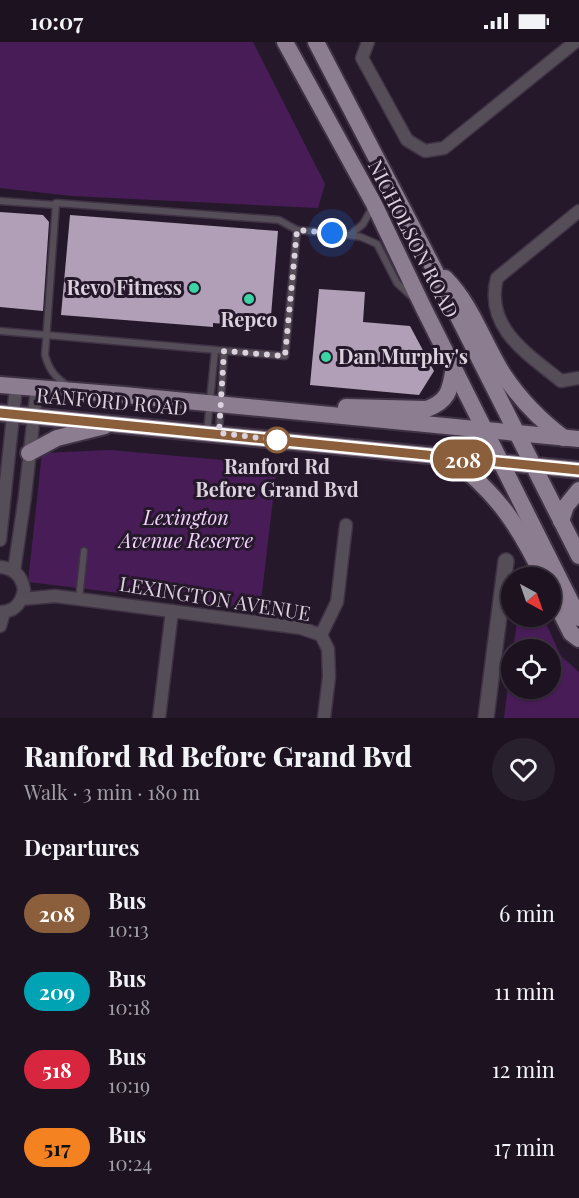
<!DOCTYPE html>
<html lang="en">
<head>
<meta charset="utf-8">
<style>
  :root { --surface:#1c1220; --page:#29202d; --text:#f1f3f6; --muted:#a09ea5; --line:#3a323e }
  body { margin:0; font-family:"Playfair Display",serif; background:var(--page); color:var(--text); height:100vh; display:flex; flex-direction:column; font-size:22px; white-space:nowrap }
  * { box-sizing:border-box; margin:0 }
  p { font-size:20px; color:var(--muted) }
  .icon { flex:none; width:33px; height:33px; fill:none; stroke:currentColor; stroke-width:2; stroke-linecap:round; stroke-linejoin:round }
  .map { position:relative; height:676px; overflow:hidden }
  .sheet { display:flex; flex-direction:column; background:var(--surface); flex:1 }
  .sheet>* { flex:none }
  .badge { padding:0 12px; border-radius:20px; font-size:21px; line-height:39px }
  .needle { width:39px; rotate:140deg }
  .controls { position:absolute; left:501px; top:525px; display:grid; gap:12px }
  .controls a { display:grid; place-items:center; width:60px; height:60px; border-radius:50%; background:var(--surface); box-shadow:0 2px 4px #0004,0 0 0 2px var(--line); font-size:30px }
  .you { position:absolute; width:30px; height:30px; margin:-15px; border:4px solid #fff; border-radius:50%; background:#1a73e8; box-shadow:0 0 0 9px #1a73e833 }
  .map>.badge { position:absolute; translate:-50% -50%; box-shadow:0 0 0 3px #fff }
  h2 { padding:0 24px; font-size:22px; line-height:54px }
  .round { display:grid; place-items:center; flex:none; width:63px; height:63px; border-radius:32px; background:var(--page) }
  .overview { display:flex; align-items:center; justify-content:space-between; height:102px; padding:0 24px }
  h1 { font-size:28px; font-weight:800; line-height:45px }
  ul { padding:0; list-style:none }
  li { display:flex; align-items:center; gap:18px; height:78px; padding:0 24px }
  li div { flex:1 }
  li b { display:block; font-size:22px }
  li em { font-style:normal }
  li .badge { min-width:66px; font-weight:700; text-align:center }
  .status { display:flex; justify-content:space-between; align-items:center; height:42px; padding:0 30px; background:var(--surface); direction:ltr }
  .status svg { height:16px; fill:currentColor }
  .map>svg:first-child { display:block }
  .green { fill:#481d57 }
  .building { fill:#b19fb7 }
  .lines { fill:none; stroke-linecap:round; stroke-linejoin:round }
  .service-casing { stroke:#3f3244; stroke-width:9 }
  .minor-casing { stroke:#3f3244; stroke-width:15 }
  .tertiary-casing { stroke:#3f3244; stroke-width:18 }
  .primary-casing { stroke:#3f3244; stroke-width:20 }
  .service { stroke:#554e58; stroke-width:6 }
  .minor { stroke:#554e58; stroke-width:12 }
  .tertiary { stroke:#554e58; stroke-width:15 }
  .primary { stroke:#8c7d91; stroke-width:16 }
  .line-casing { stroke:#fff; stroke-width:14 }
  .line { stroke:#8b5e3c; stroke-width:9 }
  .walk { stroke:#dbd2de; stroke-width:6; stroke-dasharray:0 10.8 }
  .poi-dot { fill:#3cd4a4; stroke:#26182b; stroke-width:2 }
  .stop-dot { fill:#fff; stroke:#8b5e3c; stroke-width:3 }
  .labels { text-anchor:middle; stroke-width:6; stroke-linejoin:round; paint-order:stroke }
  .street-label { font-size:20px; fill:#dbd2de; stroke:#26182b }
  .poi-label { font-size:20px; font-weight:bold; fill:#dbd2de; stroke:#26182b; text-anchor:end }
  .stop-label { font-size:20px; font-weight:bold; fill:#dbd2de; stroke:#26182b }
  .park-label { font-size:20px; font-style:italic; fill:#f1d3fc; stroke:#26182b }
</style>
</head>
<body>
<div class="status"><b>10:07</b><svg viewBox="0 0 49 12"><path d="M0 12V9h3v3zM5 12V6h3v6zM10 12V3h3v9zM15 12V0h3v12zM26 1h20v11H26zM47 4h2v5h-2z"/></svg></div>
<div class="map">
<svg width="579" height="676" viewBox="0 0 579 676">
  <rect width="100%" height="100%" fill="#26182b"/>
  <g class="green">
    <path d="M 0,0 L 253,0 L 325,142 L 318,166 L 72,154 L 0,146 Z"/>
    <path d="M 110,408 L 277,423 L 260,568 L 28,540 L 42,411 Z"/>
    <path d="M 518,574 L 543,575 L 561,614 L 579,630 L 579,676 L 504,676 L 511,619 L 512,646 L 550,646 L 550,608 L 513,607 Z"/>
  </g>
  <g class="building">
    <path d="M 0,170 L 43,173 L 49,180 L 43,269 L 0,265 Z"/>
    <path d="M 70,173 L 278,189 L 270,286 L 213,281 L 213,285 L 61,273 Z"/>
    <path d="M 319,247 L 365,250 L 363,280 L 410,284 L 434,329 L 419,353 L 310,343 Z"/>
  </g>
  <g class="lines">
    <g class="service-casing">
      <g id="service">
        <path d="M 0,159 L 56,163"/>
        <path d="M 350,193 L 363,182 L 372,166"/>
        <path d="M 0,289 L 285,314 L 297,188 L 350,193 L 361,195 L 377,202 L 397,241 L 411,254"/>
        <path d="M 68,344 C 55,335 49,328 45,313 L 56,161 L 279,178 L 297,188"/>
        <path d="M 207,389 L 215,308"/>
        <path d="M 219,391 L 224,309"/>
        <path d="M 79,557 L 84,509"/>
      </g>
    </g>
    <g class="minor-casing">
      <g id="minor">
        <path d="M 368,0 L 362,16 L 407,98 L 425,109 L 444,106 L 575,0"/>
        <path d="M 579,169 L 497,236 C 484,286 528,312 561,339 L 579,336"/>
        <path d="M 0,498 L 16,345"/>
        <path d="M 0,525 C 15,526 22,535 24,548 C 21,562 14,570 0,570"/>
        <path d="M 14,529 L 25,454 L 37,346"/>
        <path d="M 22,557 L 55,554 L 79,557 L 301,586 L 321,593 L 328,607 L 329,635 L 324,676"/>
        <path d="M 0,584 L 4,570"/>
        <path d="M 321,593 L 337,560 L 346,483"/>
        <path d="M 159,676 L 172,569"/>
      </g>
    </g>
    <g class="tertiary-casing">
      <path id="tertiary" d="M 486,676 L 506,519"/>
    </g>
    <g class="primary-casing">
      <g id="primary">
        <path d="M 285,0 L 374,162 L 423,265 L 579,576"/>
        <path d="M 316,0 L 432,223 L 579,514"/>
        <path d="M 445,236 C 472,263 483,300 503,332 C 519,356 541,379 564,396"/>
        <path d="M 0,343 L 124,353 L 579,397"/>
        <path d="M 346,365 L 427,367 C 450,358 450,347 454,325"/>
        <path d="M 0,371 L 579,428"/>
        <path d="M 29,411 L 57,396 L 105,384"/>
        <path d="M 452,417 C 498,452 519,484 544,536"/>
        <path d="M 561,479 L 566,464 L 579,448"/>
        <path d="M 550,549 L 571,591 L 579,597"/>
      </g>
    </g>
    <use href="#service" class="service"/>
    <use href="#minor" class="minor"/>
    <use href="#tertiary" class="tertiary"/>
    <use href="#primary" class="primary"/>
  </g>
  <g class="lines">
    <g class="line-casing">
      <path id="line" d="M 0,371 L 579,428"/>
    </g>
    <use href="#line" class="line"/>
    <path class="walk" d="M 277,398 L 219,391 L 224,309 L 285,314 L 297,188 L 332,191"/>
  </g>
  <g class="poi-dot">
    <circle cx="194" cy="246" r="6"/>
    <circle cx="249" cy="257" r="6"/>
    <circle cx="326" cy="315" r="6"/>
  </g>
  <circle class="stop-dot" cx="277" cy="398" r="12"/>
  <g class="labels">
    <g class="street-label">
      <text transform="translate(413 197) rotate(63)" y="7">NICHOLSON ROAD</text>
      <text transform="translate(112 360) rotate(5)" y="7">RANFORD ROAD</text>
      <text transform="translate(215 557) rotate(9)" y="7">LEXINGTON AVENUE</text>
    </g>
    <g class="poi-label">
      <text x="182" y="253">Revo Fitness</text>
      <text x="249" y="285" text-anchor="middle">Repco</text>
      <text x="338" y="322" text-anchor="start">Dan Murphy's</text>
    </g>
    <g class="stop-label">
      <text x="277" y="432">Ranford Rd<tspan x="277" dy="23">Before Grand Bvd</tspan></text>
    </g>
    <g class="park-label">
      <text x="186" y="483">Lexington<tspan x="186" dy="23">Avenue Reserve</tspan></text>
    </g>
  </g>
</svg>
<div class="controls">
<a><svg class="needle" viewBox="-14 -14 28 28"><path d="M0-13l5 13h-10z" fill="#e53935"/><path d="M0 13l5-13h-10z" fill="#a09ea5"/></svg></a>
<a><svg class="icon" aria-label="locate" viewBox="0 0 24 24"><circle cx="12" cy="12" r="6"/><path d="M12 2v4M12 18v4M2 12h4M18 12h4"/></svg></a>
</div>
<div class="you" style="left:332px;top:191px"></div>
<b class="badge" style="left:463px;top:417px;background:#8b5e3c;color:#fff">208</b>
</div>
<section class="sheet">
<div class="overview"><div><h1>Ranford Rd Before Grand Bvd</h1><p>Walk · 3 min · 180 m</p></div><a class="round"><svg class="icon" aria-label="heart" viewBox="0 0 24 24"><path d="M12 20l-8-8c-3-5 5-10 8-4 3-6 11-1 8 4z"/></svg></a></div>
<h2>Departures</h2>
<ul>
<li><span class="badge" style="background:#8b5e3c;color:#fff">208</span><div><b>Bus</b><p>10:13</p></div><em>6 min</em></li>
<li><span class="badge" style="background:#00a3b4;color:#fff">209</span><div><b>Bus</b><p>10:18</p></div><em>11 min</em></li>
<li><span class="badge" style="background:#d7263d;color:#fff">518</span><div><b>Bus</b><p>10:19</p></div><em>12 min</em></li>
<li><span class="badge" style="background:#f58220;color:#111">517</span><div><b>Bus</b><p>10:24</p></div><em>17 min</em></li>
</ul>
</section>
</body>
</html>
